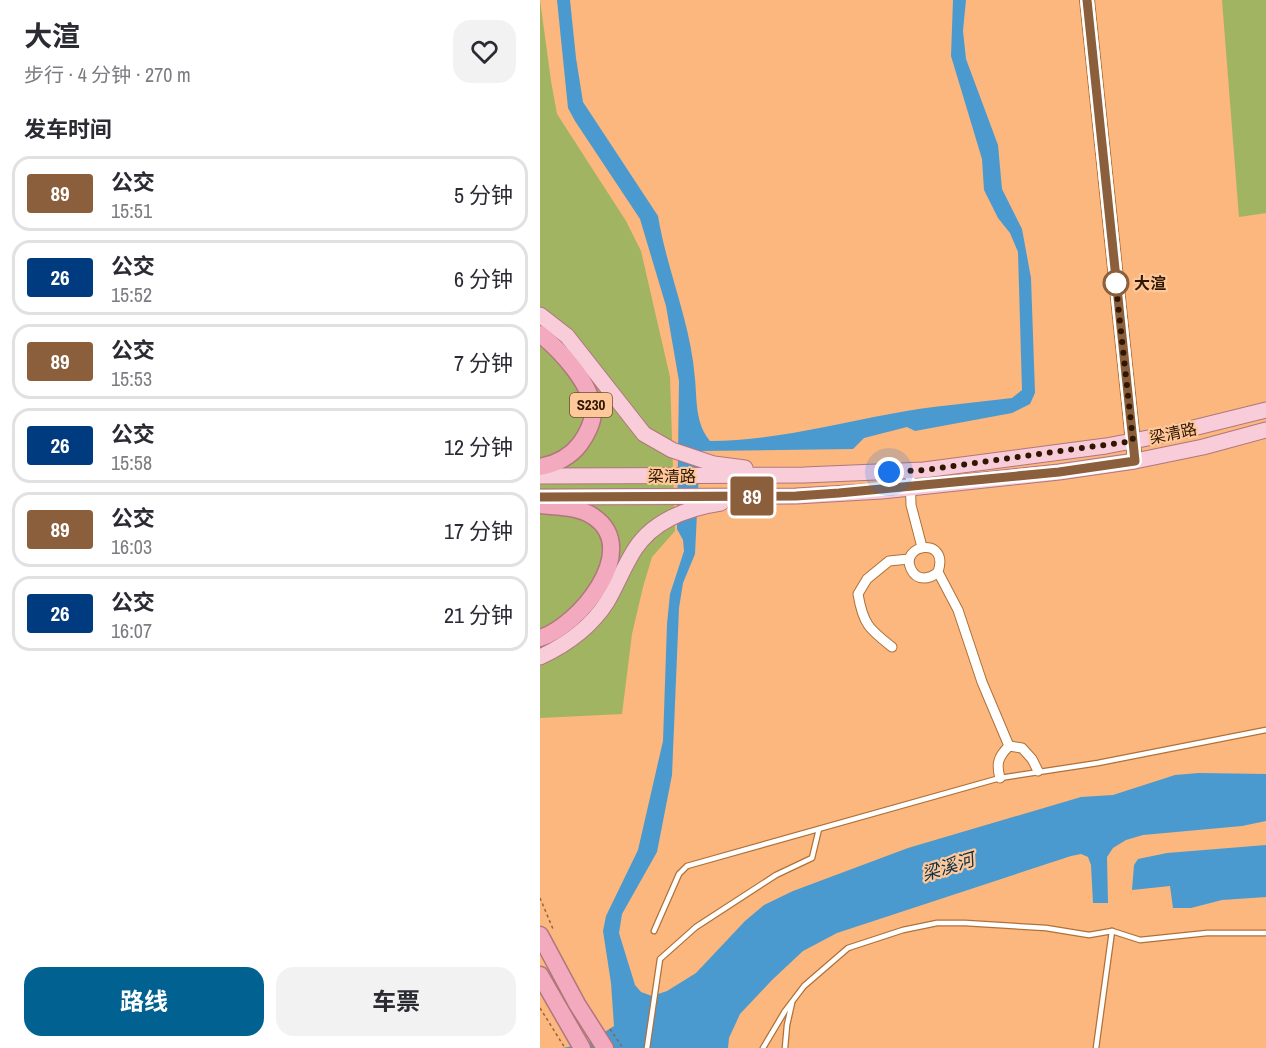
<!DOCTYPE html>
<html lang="zh">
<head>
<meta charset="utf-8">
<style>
  :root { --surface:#fff; --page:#f2f2f3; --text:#2b2b33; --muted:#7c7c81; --line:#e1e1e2; --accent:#016191 }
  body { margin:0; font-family:"Archivo Narrow","Noto Sans SC",sans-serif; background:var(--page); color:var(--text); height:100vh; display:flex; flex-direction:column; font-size:22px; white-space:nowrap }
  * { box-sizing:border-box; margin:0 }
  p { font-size:20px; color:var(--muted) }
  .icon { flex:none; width:33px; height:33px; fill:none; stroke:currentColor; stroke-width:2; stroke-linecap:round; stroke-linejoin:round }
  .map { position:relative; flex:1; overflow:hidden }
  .sheet { display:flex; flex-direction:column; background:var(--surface); width:540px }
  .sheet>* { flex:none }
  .badge { padding:0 12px; border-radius:4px; font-size:21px; line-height:39px }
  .you { position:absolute; width:30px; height:30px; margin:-15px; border:4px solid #fff; border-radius:50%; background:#1a73e8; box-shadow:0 0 0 9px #1a73e833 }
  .map>.badge { position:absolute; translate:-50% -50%; box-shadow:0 0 0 3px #fff }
  h2 { padding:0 24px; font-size:22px; line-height:54px }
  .round { display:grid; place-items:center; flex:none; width:63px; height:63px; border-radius:18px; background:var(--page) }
  .headline { display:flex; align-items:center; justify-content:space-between; height:102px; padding:0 24px }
  h1 { font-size:28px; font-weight:700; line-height:45px }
  .cta { display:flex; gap:12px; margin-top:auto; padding:12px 24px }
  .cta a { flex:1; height:69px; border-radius:18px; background:var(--accent); color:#fff; font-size:24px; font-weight:700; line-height:69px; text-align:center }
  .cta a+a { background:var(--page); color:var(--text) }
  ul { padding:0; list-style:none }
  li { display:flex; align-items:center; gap:18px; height:75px; margin:0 12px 9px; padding:0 12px; border:3px solid var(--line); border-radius:18px }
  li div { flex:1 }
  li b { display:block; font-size:22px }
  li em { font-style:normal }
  li .badge { min-width:66px; font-weight:700; text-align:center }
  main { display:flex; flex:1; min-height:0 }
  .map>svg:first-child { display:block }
  .green { fill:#a0b461 }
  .water { fill:#4a9acf }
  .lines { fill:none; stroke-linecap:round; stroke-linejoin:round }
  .lane-casing { stroke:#b07138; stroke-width:7 }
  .street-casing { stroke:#b07138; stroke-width:11 }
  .secondary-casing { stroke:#b07138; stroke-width:16 }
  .primary-casing { stroke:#af777c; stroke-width:17 }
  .highway-casing { stroke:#af777c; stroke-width:19 }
  .path { stroke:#93653e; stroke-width:1.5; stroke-dasharray:3 3; stroke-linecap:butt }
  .lane { stroke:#fff; stroke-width:4.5 }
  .street { stroke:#fff; stroke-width:9 }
  .secondary { stroke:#fff; stroke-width:14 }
  .primary { stroke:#f8ccd9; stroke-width:15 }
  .highway { stroke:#f3aabf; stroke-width:16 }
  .line-casing { stroke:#fff; stroke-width:14 }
  .line { stroke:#8b5e3c; stroke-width:9 }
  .walk { stroke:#301701; stroke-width:6; stroke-dasharray:0 10.8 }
  .stop-dot { fill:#fff; stroke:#8b5e3c; stroke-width:3 }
  .labels { text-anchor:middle; stroke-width:4.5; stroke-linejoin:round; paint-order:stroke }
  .shield { fill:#ffc89b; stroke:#6e4c2f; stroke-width:1.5 }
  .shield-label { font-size:15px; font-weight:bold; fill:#301701 }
  .stop-label { font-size:16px; font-weight:bold; fill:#301701; stroke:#ffc89b; text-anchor:start }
  .street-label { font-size:16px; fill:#301701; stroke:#ffc89b }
  .water-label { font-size:18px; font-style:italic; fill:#0b2f45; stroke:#ffc89b }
</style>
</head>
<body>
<main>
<section class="sheet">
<div class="headline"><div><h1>大渲</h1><p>步行 · 4 分钟 · 270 m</p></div><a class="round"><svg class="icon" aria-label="heart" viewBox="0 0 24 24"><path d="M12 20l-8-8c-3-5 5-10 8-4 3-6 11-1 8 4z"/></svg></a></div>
<h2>发车时间</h2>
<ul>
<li><span class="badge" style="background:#8b5e3c;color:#fff">89</span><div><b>公交</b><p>15:51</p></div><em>5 分钟</em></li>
<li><span class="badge" style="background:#003b80;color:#fff">26</span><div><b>公交</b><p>15:52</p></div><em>6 分钟</em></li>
<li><span class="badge" style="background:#8b5e3c;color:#fff">89</span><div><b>公交</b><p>15:53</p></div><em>7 分钟</em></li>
<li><span class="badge" style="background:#003b80;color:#fff">26</span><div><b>公交</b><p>15:58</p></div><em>12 分钟</em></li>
<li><span class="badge" style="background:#8b5e3c;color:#fff">89</span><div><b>公交</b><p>16:03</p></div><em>17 分钟</em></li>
<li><span class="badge" style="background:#003b80;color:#fff">26</span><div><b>公交</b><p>16:07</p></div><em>21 分钟</em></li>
</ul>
<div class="cta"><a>路线</a><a>车票</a></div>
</section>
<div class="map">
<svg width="726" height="1048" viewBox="0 0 726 1048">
  <rect width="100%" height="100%" fill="#fbb77e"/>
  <g class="green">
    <path d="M 0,0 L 11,81 L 17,114 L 86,221 L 101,251 L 130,377 L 135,531 L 112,557 L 103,587 L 92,634 L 82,714 L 0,718 Z"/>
    <path d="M 682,0 L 726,0 L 726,213 L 699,217 Z"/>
  </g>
  <g class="water">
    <path d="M 17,0 L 30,0 L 36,58 L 43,102 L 118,216 C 127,271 151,323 155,379 C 157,400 155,423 170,441 C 231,441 290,425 350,414 C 390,406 432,403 472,398 L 482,390 L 478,252 L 470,233 L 458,218 L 444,190 L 442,159 L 411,56 L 413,0 L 426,0 L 423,31 L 426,59 L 458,145 L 462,189 L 482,229 L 491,278 L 495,393 L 490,404 L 472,413 L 375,431 L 367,427 L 324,438 L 313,449 L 160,451 L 155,554 L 143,583 L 139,608 L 132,775 L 117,852 L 82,914 L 79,933 L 95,985 L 101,992 L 112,996 L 127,991 L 156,973 L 205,921 L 224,905 L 253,891 L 368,848 L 541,797 L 573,795 L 635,775 L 659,773 L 726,774 L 726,821 L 702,826 L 603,835 L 586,840 L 573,848 L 567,857 L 568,903 L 553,903 L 551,865 L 548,857 L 541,854 L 531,856 L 297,933 L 263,951 L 232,980 L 200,1014 L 189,1038 L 188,1048 L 22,1048 L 46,1044 L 74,1026 L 71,983 L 63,931 L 66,916 L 98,850 L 123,741 L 127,624 L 130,594 L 144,551 L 143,540 L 137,529 L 139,381 L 126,306 L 100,219 L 35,121 L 28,108 Z"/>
    <path d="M 726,845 L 726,897 L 682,900 L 651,908 L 633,908 L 630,886 L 592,890 L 594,865 L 598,859 L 627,853 Z"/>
  </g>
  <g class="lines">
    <g class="lane-casing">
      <g id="lane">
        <path d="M 114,931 L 139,874 L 147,866 L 460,778 L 558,763 L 726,730"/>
        <path d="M 107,1048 L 120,959 L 156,927 L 236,875 L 272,858 L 279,829"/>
        <path d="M 223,1048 L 245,1011 L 264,986 L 308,948 L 363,930 L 397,923 L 425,923 L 506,928 L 549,935 L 572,931 L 600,940 L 667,933 L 726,933"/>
        <path d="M 245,1048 L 247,1025 L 252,1003"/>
        <path d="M 556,1048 L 572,931"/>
      </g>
    </g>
    <g class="street-casing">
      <g id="street">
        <path d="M 370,471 L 371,505 L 382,547"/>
        <path d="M 398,572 C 390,579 377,582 371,569 C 359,544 410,536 398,572 L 418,610 L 442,682 L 469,746 C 458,757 456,764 460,778"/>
        <path d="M 352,647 C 329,629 323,624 318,594 L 327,579 L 349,561 L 369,559"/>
        <path d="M 469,746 L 482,748 L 492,759 L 498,771"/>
      </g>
    </g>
    <g class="secondary-casing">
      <path id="secondary" d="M 547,0 L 595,461"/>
    </g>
    <g class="primary-casing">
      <g id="primary">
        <path d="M 0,315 L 27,336 L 104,434 L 132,450 L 174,464 L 205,468"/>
        <path d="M 0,476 L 264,475 L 384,470 L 566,446 L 629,434 L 726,410"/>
        <path d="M 0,497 L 256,496 L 342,491 L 519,472 L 595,461 L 663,447 L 726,430"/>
        <path d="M 0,657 C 26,645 51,627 67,602 C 77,585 84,566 95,549 C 114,520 147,508 181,503"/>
      </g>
    </g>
    <g class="highway-casing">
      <g id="highway">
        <path d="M 0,334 C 20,350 51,383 53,410 C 54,421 46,436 40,444 C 30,457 16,464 0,467"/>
        <path d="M 0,505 C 17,507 39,506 54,517 C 102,550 38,627 0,638"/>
        <path d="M 0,935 L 37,1004 L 65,1048"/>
        <path d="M 0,975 L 42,1048"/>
      </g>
    </g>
    <g class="path">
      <path d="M 0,898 L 13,929"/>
      <path d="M 0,1008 L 25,1048"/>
      <path d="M 70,1029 L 83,1048"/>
    </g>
    <use href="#lane" class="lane"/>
    <use href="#street" class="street"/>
    <use href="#secondary" class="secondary"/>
    <use href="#primary" class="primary"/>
    <use href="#highway" class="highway"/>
  </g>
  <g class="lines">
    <g class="line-casing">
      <path id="line" d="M 0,497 L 256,496 L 299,493 L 519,472 L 595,461 L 547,0"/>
    </g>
    <use href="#line" class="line"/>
    <path class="walk" d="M 349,472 L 384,470 L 593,441 L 575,277 L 576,283"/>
  </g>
  <circle class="stop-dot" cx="576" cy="283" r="12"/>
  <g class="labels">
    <rect class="shield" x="30" y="393" width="42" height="24" rx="4.5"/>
    <g class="shield-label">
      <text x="51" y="410">S230</text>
    </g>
    <g class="stop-label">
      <text x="594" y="289">大渲</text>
    </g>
    <g class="street-label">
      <text transform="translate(633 433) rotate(-12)" y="6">梁清路</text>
      <text x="132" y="482">梁清路</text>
    </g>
    <g class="water-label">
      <text transform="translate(408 867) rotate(-17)" y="6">梁溪河</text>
    </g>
  </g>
</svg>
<div class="you" style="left:349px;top:472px"></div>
<b class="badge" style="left:212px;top:496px;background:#8b5e3c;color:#fff">89</b>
</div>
</main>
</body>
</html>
